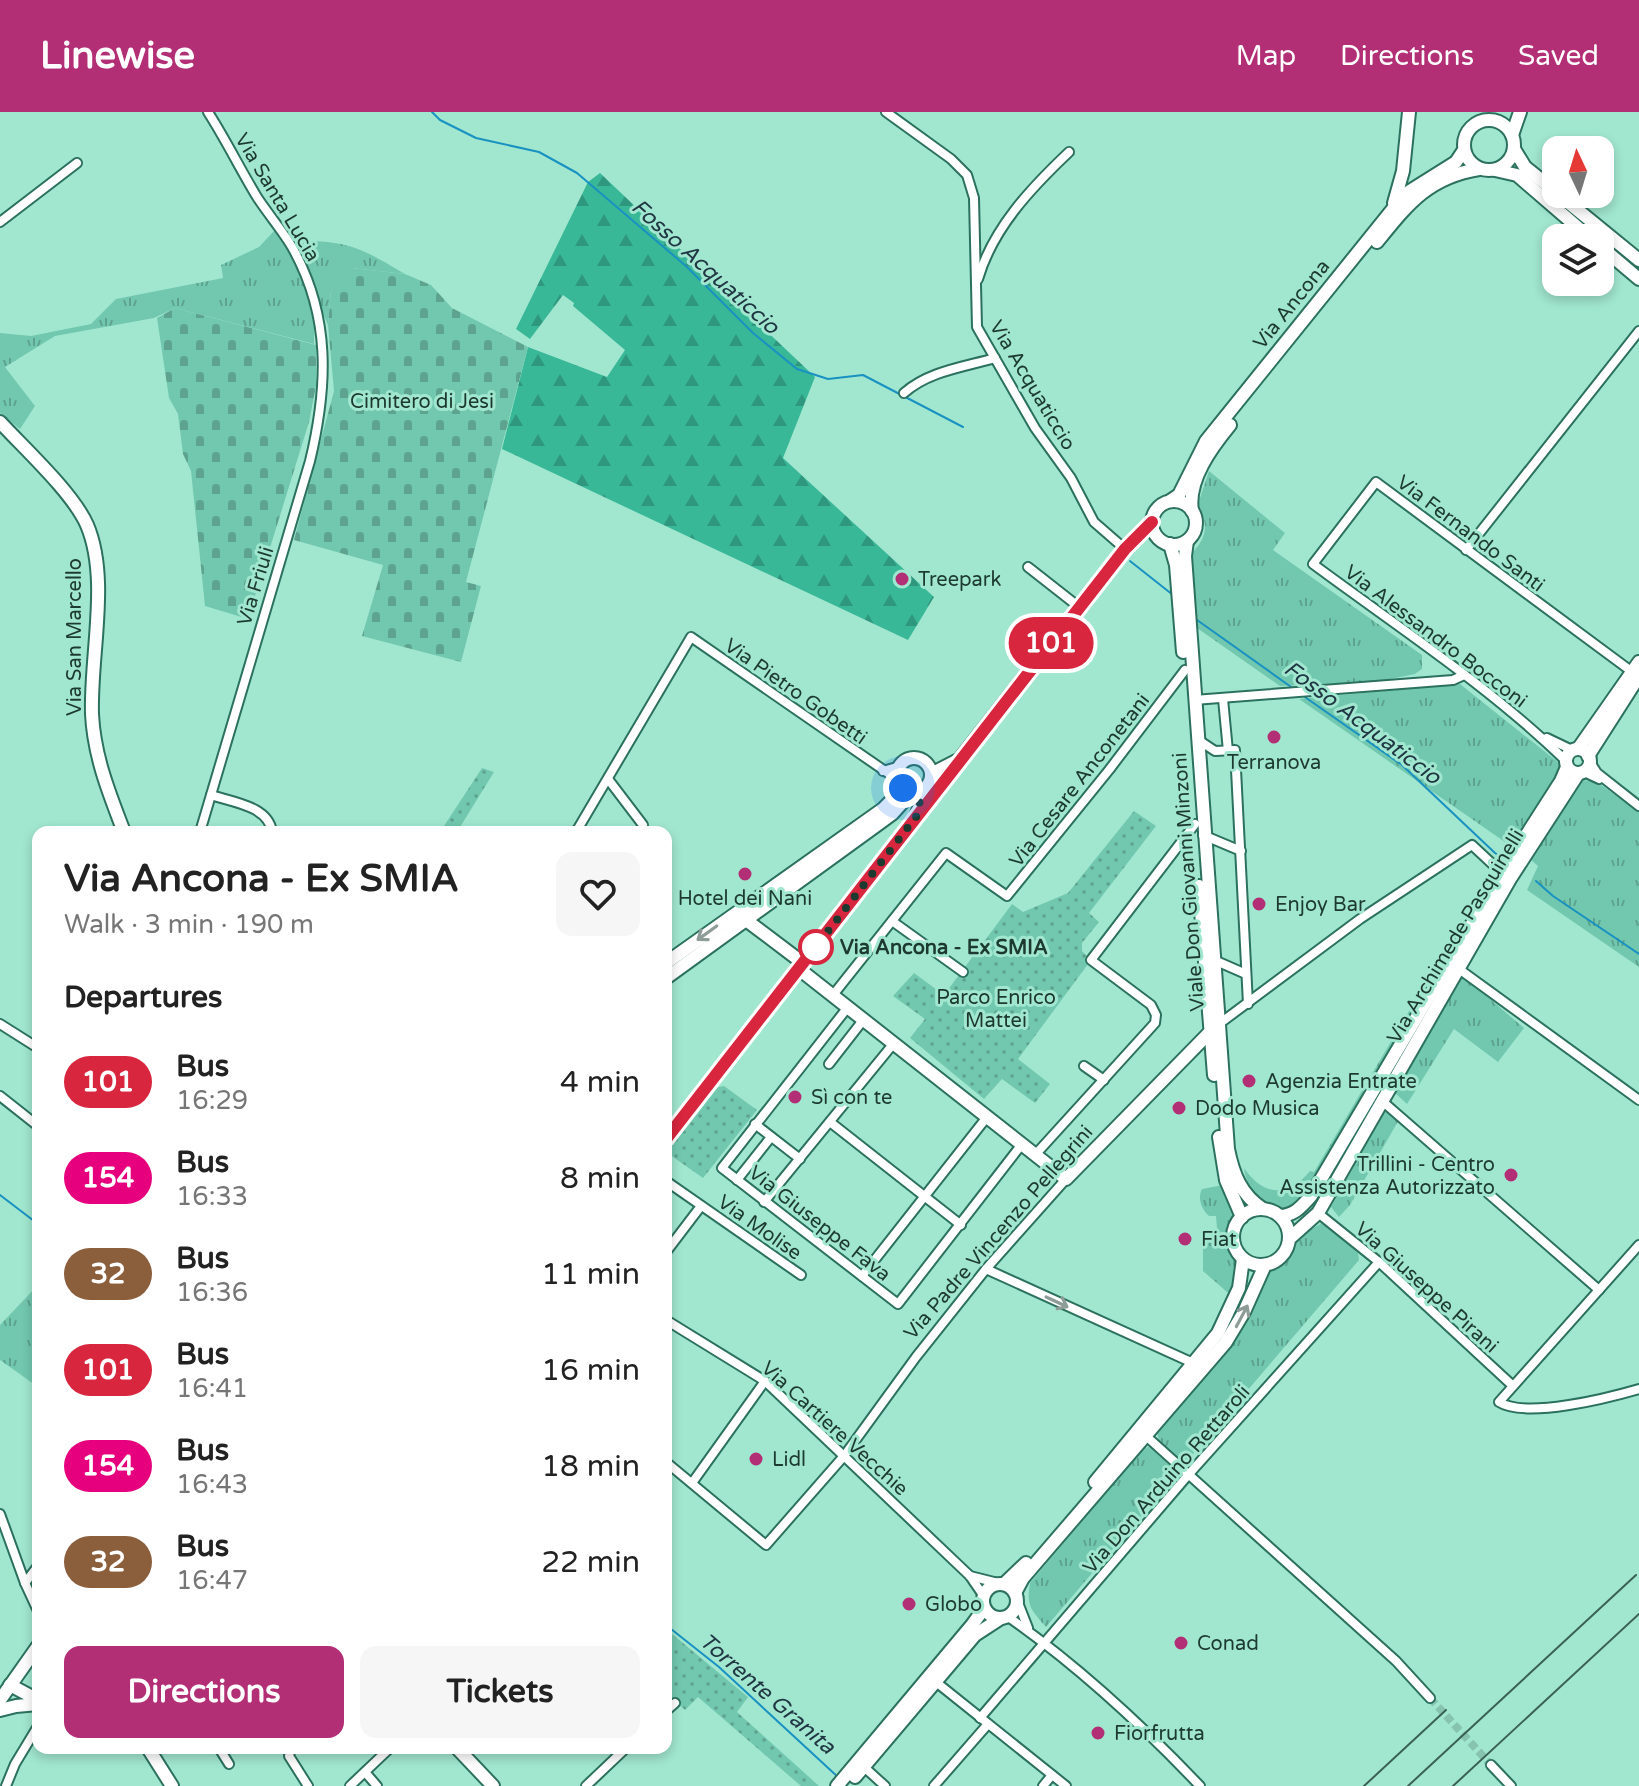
<!DOCTYPE html>
<html lang="en">
<head>
<meta charset="utf-8">
<style>
  :root { --surface:#fff; --page:#f6f6f6; --text:#222; --muted:#767676; --accent:#b22e75 }
  body { margin:0; font-family:"Varela Round",sans-serif; background:var(--page); color:var(--text); height:100vh; display:flex; flex-direction:column; font-size:30px; white-space:nowrap }
  * { box-sizing:border-box; margin:0 }
  p { font-size:26px; color:var(--muted) }
  .icon { flex:none; width:44px; height:44px; fill:none; stroke:currentColor; stroke-width:2; stroke-linecap:round; stroke-linejoin:round }
  .map { position:relative; flex:1; overflow:hidden }
  .side { position:absolute; left:32px; top:714px; width:640px; height:928px; display:flex; flex-direction:column; background:var(--surface); border-radius:16px; box-shadow:0 4px 12px #0003 }
  .side>* { flex:none }
  .badge { padding:0 16px; border-radius:26px; font-size:28px; line-height:52px }
  .needle { width:52px; rotate:356deg }
  .controls { position:absolute; left:1542px; top:24px; display:grid; gap:16px }
  .controls a { display:grid; place-items:center; width:72px; height:72px; border-radius:16px; background:var(--surface); box-shadow:0 4px 12px #0003; font-size:40px }
  .you { position:absolute; width:40px; height:40px; margin:-20px; border:6px solid #fff; border-radius:50%; background:#1a73e8; box-shadow:0 0 0 12px #1a73e833 }
  .map>.badge { position:absolute; translate:-50% -50%; box-shadow:0 0 0 4px #fff }
  h2 { padding:0 32px; font-size:30px; line-height:72px }
  .round { display:grid; place-items:center; flex:none; width:84px; height:84px; border-radius:16px; background:var(--page) }
  .overview { display:flex; align-items:center; justify-content:space-between; height:136px; padding:0 32px }
  h1 { font-size:38px; font-weight:700; line-height:60px }
  .cta { display:flex; gap:16px; margin-top:auto; padding:16px 32px }
  .cta a { flex:1; height:92px; border-radius:16px; background:var(--accent); color:#fff; font-size:32px; font-weight:700; line-height:92px; text-align:center }
  .cta a+a { background:var(--page); color:var(--text) }
  ul { padding:0; list-style:none }
  li { display:flex; align-items:center; gap:24px; height:96px; padding:0 32px }
  li div { flex:1 }
  li b { display:block; font-size:30px }
  li em { font-style:normal }
  li .badge { min-width:88px; font-weight:700; text-align:center }
  header { display:flex; align-items:center; gap:48px; box-sizing:border-box; height:112px; padding:0 40px; background:var(--accent); color:#fff }
  header strong { font-size:38px }
  nav { display:flex; gap:44px; margin-inline-start:auto; font-size:28px }
  .map>svg:first-child { display:block }
  .grass { fill:url(#grass-tufts) }
  .forest { fill:url(#forest-firs) }
  .cemetery { fill:url(#cemetery-stones) }
  .park { fill:url(#park-dots) }
  .lines { fill:none; stroke-linecap:round; stroke-linejoin:round }
  .stream { stroke:#1991c1; stroke-width:2 }
  .street-tunnel { stroke:#87c4b0; stroke-width:8; stroke-dasharray:8 4; stroke-linecap:butt }
  .street-casing { stroke:#2b715e; stroke-width:12 }
  .secondary-casing { stroke:#2b715e; stroke-width:16 }
  .street { stroke:#fff; stroke-width:8 }
  .secondary { stroke:#fff; stroke-width:12 }
  .rail { stroke:#3a6154; stroke-width:2 }
  .oneway { stroke:#8e9c98 }
  .line-casing { stroke:#fff; stroke-width:18 }
  .line { stroke:#d7263d; stroke-width:12 }
  .walk { stroke:#1d3a31; stroke-width:8; stroke-dasharray:0 14.4 }
  .poi-dot { fill:#b22e75; stroke:#a1e7d0; stroke-width:3 }
  .stop-dot { fill:#fff; stroke:#d7263d; stroke-width:4 }
  .labels { text-anchor:middle; stroke-width:6; stroke-linejoin:round; paint-order:stroke }
  .street-label { font-size:20px; fill:#1d3a31; stroke:#a1e7d0 }
  .park-label { font-size:20px; fill:#1c372e; stroke:#a1e7d0 }
  .poi-label { font-size:20px; fill:#1d3a31; stroke:#a1e7d0; text-anchor:start }
  .stop-label { font-size:20px; font-weight:bold; fill:#1d3a31; stroke:#a1e7d0; text-anchor:start }
  .water-label { font-size:22px; font-style:italic; fill:#203743; stroke:#a1e7d0 }
</style>
</head>
<body>
<header>
<strong>Linewise</strong>
<nav><a>Map</a><a>Directions</a><a>Saved</a></nav>
</header>
<div class="map">
<svg width="1639" height="1674" viewBox="0 0 1639 1674">
  <defs>
    <pattern id="grass-tufts" width="24" height="20" patternUnits="userSpaceOnUse" patternTransform="scale(2)"><rect width="24" height="20" fill="#72c8ae"/><path d="M3 7l-1-3M5 7V3M7 7l1-3M15 17l-1-3M17 17v-4M19 17l1-3" fill="none" stroke="#5da38e"/></pattern>
    <pattern id="forest-firs" width="22" height="20" patternUnits="userSpaceOnUse" patternTransform="scale(2)"><rect width="22" height="20" fill="#39b898"/><path d="M5 1l3.5 6h-7zM16 11l3.5 6h-7z" fill="#2f977d"/></pattern>
    <pattern id="cemetery-stones" width="16" height="16" patternUnits="userSpaceOnUse" patternTransform="scale(2)"><rect width="16" height="16" fill="#72c8ae"/><path d="M2 7V4a2 2 0 0 1 4 0v3zM10 15v-3a2 2 0 0 1 4 0v3z" fill="#5da38e"/></pattern>
    <pattern id="park-dots" width="8" height="8" patternUnits="userSpaceOnUse" patternTransform="scale(2)"><rect width="8" height="8" fill="#72c8ae"/><path d="M2 2h.1M6 6h.1" fill="none" stroke="#5da38e" stroke-width="1.8" stroke-linecap="round"/></pattern>
  </defs>
  <rect width="100%" height="100%" fill="#a1e7d0"/>
  <g class="grass">
    <path d="M 274,119 L 299,155 L 314,198 L 314,232 L 175,196 L 154,206 L 55,224 L 5,255 L 35,294 L 20,317 L 0,301 L 0,221 L 31,224 L 91,212 L 116,187 L 223,166 L 221,153 L 259,135 Z"/>
    <path d="M 310,129 C 354,130 369,141 405,162 L 352,156 L 331,178 L 328,213 L 294,134 Z"/>
    <path d="M 1209,359 L 1285,421 L 1273,438 L 1422,543 L 1422,557 L 1415,562 L 1376,570 L 1280,574 L 1197,516 L 1192,441 C 1208,424 1208,412 1198,392 Z"/>
    <path d="M 1460,572 L 1564,655 L 1515,737 L 1299,587 Z"/>
    <path d="M 1583,668 L 1597,670 L 1639,700 L 1639,855 L 1527,778 L 1538,754 L 1531,748 Z"/>
    <path d="M 1463,864 L 1524,916 L 1498,950 L 1454,917 L 1407,992 L 1395,981 Z"/>
    <path d="M 1418,887 L 1420,889 L 1315,1074 L 1291,1097 C 1268,1097 1246,1079 1244,1056 C 1263,1084 1288,1086 1310,1059 L 1314,1060 L 1412,894 L 1407,891 L 1408,888 Z"/>
    <path d="M 1387,996 L 1400,1006 L 1350,1093 L 1339,1105 L 1331,1095 Z"/>
    <path d="M 1223,1073 L 1237,1101 C 1231,1121 1227,1131 1241,1148 L 1232,1180 L 1227,1180 L 1203,1159 L 1203,1125 L 1206,1119 L 1217,1116 L 1216,1104 L 1209,1104 C 1202,1098 1197,1087 1202,1077 Z"/>
    <path d="M 1322,1111 L 1358,1141 L 1359,1148 L 1187,1349 L 1182,1349 L 1159,1329 L 1157,1320 L 1235,1228 L 1254,1197 L 1270,1157 C 1286,1152 1295,1141 1298,1125 Z"/>
    <path d="M 38,1173 L 38,1275 L 0,1248 L 0,1213 Z"/>
    <path d="M 1149,1335 L 1178,1361 L 1046,1515 C 1031,1498 1026,1494 1030,1471 L 1144,1336 Z"/>
  </g>
  <path class="forest" d="M 600,61 L 815,265 L 783,346 L 934,485 L 908,528 L 502,337 L 528,235 L 607,265 L 625,238 L 573,194 L 574,191 L 563,183 L 530,227 L 516,217 L 588,70 Z"/>
  <g class="cemetery">
    <path d="M 352,156 L 405,162 L 431,173 L 452,196 L 528,235 L 466,470 L 481,474 L 461,550 L 362,524 L 383,453 L 294,428 L 334,279 L 328,213 L 331,178 L 339,164 Z"/>
    <path d="M 175,196 L 316,233 L 316,274 L 309,310 L 248,507 L 205,494 L 191,359 L 183,342 L 178,302 L 169,286 L 157,206 Z"/>
  </g>
  <g class="park">
    <path d="M 482,656 L 494,660 L 457,720 L 440,720 Z"/>
    <path d="M 1134,699 L 1156,714 L 1089,801 L 1099,810 L 1082,831 L 1082,839 L 1091,848 L 1018,947 L 1050,972 L 1035,991 L 1002,967 L 984,987 L 910,926 L 925,907 L 893,884 L 914,861 L 944,883 L 1012,792 L 1023,800 L 1068,781 Z"/>
    <path d="M 724,974 L 757,998 L 703,1066 L 666,1040 L 718,975 Z"/>
    <path d="M 666,1517 L 748,1585 L 737,1600 L 819,1674 L 801,1674 L 698,1585 L 685,1598 L 666,1580 Z"/>
  </g>
  <g class="lines">
    <g class="stream">
      <path d="M 432,0 L 440,8 L 476,26 L 539,40 L 577,61 L 687,155 L 753,221 L 797,257 L 828,267 L 863,263 L 963,315"/>
      <path d="M 1130,449 L 1173,483"/>
      <path d="M 1197,508 L 1294,577"/>
      <path d="M 1302,583 L 1402,653 L 1495,741 L 1504,747"/>
      <path d="M 1536,769 L 1553,784 L 1639,842"/>
      <path d="M 0,1083 L 38,1112"/>
      <path d="M 666,1513 L 719,1555 L 839,1666"/>
    </g>
    <path class="street-tunnel" d="M 1430,1586 L 1491,1653"/>
    <g class="street-casing">
      <g id="street">
        <path d="M 886,0 L 951,47 L 967,63 L 974,86 L 977,215 L 1035,316 L 1071,366 L 1094,410 L 1125,437"/>
        <path d="M 0,110 L 77,51"/>
        <path d="M 978,167 C 993,116 1031,76 1069,40"/>
        <path d="M 904,281 C 929,259 964,255 995,246"/>
        <path d="M 1466,438 L 1639,219"/>
        <path d="M 1028,455 L 1079,495"/>
        <path d="M 1223,587 L 1228,639"/>
        <path d="M 1194,588 L 1453,568 L 1464,563"/>
        <path d="M 1547,626 L 1572,638"/>
        <path d="M 1197,627 L 1215,639 L 1235,638 L 1248,892"/>
        <path d="M 1565,648 C 1489,574 1398,515 1313,452 L 1376,370 L 1631,559"/>
        <path d="M 1590,650 L 1597,661 L 1639,694"/>
        <path d="M 883,659 L 900,654"/>
        <path d="M 1584,660 L 1599,667"/>
        <path d="M 608,667 L 643,713"/>
        <path d="M 211,683 C 232,690 269,694 272,720"/>
        <path d="M 921,698 L 957,652"/>
        <path d="M 200,720 L 310,349 C 328,274 331,204 292,135 C 282,118 268,102 257,85 C 240,57 226,28 208,0"/>
        <path d="M 576,720 L 691,525 L 898,668"/>
        <path d="M 1203,723 L 1241,739"/>
        <path d="M 892,809 L 963,860"/>
        <path d="M 1214,848 L 1246,862"/>
        <path d="M 1459,857 L 1639,988"/>
        <path d="M 833,883 L 946,741 L 1007,784 L 1109,658 L 1185,558"/>
        <path d="M 848,895 L 722,1056 L 898,1192 L 1022,1032"/>
        <path d="M 0,912 L 38,936"/>
        <path d="M 1219,912 L 1360,807 L 1472,733 L 1502,761"/>
        <path d="M 829,952 L 864,907"/>
        <path d="M 1084,954 L 1104,968"/>
        <path d="M 0,984 L 38,1014"/>
        <path d="M 1381,988 L 1599,1178"/>
        <path d="M 830,1010 L 961,1113"/>
        <path d="M 755,1012 L 800,1047"/>
        <path d="M 1035,1043 L 1155,911 L 1156,903 L 1151,893 L 1091,848 L 1195,712"/>
        <path d="M 737,1068 L 771,1025"/>
        <path d="M 666,1069 L 801,1163"/>
        <path d="M 764,1090 L 894,931"/>
        <path d="M 1318,1101 L 1379,1150 L 1513,1274"/>
        <path d="M 1639,1133 L 1499,1290 C 1526,1307 1608,1286 1639,1277"/>
        <path d="M 666,1140 L 701,1094"/>
        <path d="M 986,1157 L 1193,1251"/>
        <path d="M 862,1164 L 987,1005"/>
        <path d="M 666,1208 L 765,1269 L 970,1464 L 983,1483"/>
        <path d="M 1146,1324 L 1396,1549 L 1430,1586"/>
        <path d="M 666,1350 L 766,1433 L 844,1344 L 916,1245 L 986,1157 L 1066,1067"/>
        <path d="M 692,1371 L 765,1269"/>
        <path d="M 0,1402 L 25,1471 L 38,1499"/>
        <path d="M 970,1464 L 998,1471"/>
        <path d="M 25,1471 L 38,1454"/>
        <path d="M 1017,1488 L 1028,1516"/>
        <path d="M 1007,1504 C 1077,1553 1141,1612 1200,1674"/>
        <path d="M 936,1570 L 1066,1674"/>
        <path d="M 666,1599 L 675,1591"/>
        <path d="M 980,1606 L 1189,1362 L 1379,1150"/>
        <path d="M 219,1636 L 229,1652"/>
        <path d="M 291,1636 L 289,1644 L 308,1674"/>
        <path d="M 1491,1653 L 1511,1674"/>
        <path d="M 864,1655 L 885,1674"/>
        <path d="M 365,1660 L 377,1674"/>
        <path d="M 6,1674 L 15,1652 L 38,1614"/>
        <path d="M 350,1674 L 390,1636"/>
        <path d="M 586,1674 L 626,1636"/>
        <path d="M 934,1674 L 988,1612"/>
        <path d="M 1043,1674 L 1052,1663"/>
      </g>
    </g>
    <g class="secondary-casing">
      <g id="secondary">
        <circle cx="1489" cy="33" r="25"/>
        <path d="M 1512,23 L 1520,0"/>
        <path d="M 1514,37 L 1525,55 L 1556,80"/>
        <path d="M 1495,58 L 1517,63 L 1590,126"/>
        <path d="M 1558,82 L 1639,148"/>
        <path d="M 1394,91 L 1403,59 L 1409,0"/>
        <path d="M 1377,130 C 1407,93 1428,65 1479,57"/>
        <path d="M 1600,134 L 1639,167"/>
        <path d="M 0,310 C 25,337 73,381 87,413 C 110,467 90,543 92,602 C 94,644 109,681 124,720"/>
        <path d="M 1170,389 L 1179,383 L 1206,329 L 1405,82 L 1456,50 L 1464,38"/>
        <circle cx="1174" cy="411" r="22"/>
        <path d="M 1192,399 C 1187,368 1212,335 1230,313"/>
        <path d="M 1187,429 L 1185,444 L 1228,1037 C 1233,1062 1241,1083 1263,1097"/>
        <path d="M 1170,432 L 1176,453 L 1183,540"/>
        <circle cx="1578" cy="649" r="12"/>
        <path d="M 1578,637 L 1639,550"/>
        <path d="M 1588,644 L 1639,564"/>
        <circle cx="914" cy="663" r="17"/>
        <path d="M 931,662 L 960,647 L 1125,437 L 1152,410"/>
        <path d="M 1199,774 L 1214,963"/>
        <path d="M 746,808 L 803,851"/>
        <path d="M 666,851 L 883,697 L 895,685 L 900,673"/>
        <path d="M 799,857 L 1066,1067 L 1211,919"/>
        <path d="M 666,866 L 877,713 L 892,702 L 912,680"/>
        <path d="M 1219,1025 L 1226,1068 L 1242,1105"/>
        <path d="M 666,1027 L 916,705 L 921,690 L 918,680"/>
        <circle cx="1261" cy="1125" r="28"/>
        <path d="M 1280,1104 C 1295,1103 1301,1095 1311,1084 L 1502,761 L 1561,669 L 1567,655"/>
        <path d="M 1289,1127 L 1318,1101 L 1510,767 L 1578,662"/>
        <path d="M 1095,1370 L 1218,1221 L 1239,1176 L 1243,1147"/>
        <circle cx="1000" cy="1489" r="17"/>
        <path d="M 1004,1472 L 1026,1451"/>
        <path d="M 1015,1481 L 1023,1466 L 1226,1230 L 1244,1200 L 1265,1153"/>
        <path d="M 10,1573 L 38,1588"/>
        <path d="M 0,1588 L 38,1534"/>
        <path d="M 0,1598 L 16,1594 L 38,1592"/>
        <path d="M 148,1636 L 172,1674"/>
        <path d="M 457,1636 L 493,1674"/>
        <path d="M 855,1665 L 975,1523 L 1001,1506"/>
        <path d="M 837,1674 L 972,1513 L 980,1502 L 982,1490"/>
      </g>
    </g>
    <use href="#street" class="street"/>
    <use href="#secondary" class="secondary"/>
    <g class="rail">
      <path d="M 1364,1674 L 1446,1598"/>
      <path d="M 1408,1674 L 1636,1463"/>
      <path d="M 1453,1674 L 1639,1502"/>
    </g>
  </g>
  <defs><path id="oneway-shaft" d="M-6 0H5M1.5-3L5.5 0L1.5 3" fill="none" stroke-width="1.6" stroke-linecap="round" stroke-linejoin="round" transform="scale(2)"/></defs>
  <g class="oneway">
    <use href="#oneway-shaft" transform="translate(707 821) rotate(144)"/>
    <use href="#oneway-shaft" transform="translate(1057 1190) rotate(25)"/>
    <use href="#oneway-shaft" transform="translate(1242 1204) rotate(-62)"/>
  </g>
  <g class="lines">
    <g class="line-casing">
      <path id="line" d="M 666,1027 L 1125,437 L 1152,410"/>
    </g>
    <use href="#line" class="line"/>
    <path class="walk" d="M 816,835 L 809,844 L 916,705 L 921,684 L 918,680 L 903,676"/>
  </g>
  <g class="poi-dot">
    <circle cx="902" cy="467" r="8"/>
    <circle cx="1274" cy="625" r="8"/>
    <circle cx="745" cy="762" r="8"/>
    <circle cx="1259" cy="792" r="8"/>
    <circle cx="1249" cy="969" r="8"/>
    <circle cx="795" cy="985" r="8"/>
    <circle cx="1179" cy="996" r="8"/>
    <circle cx="1511" cy="1063" r="8"/>
    <circle cx="1185" cy="1127" r="8"/>
    <circle cx="756" cy="1347" r="8"/>
    <circle cx="909" cy="1492" r="8"/>
    <circle cx="1181" cy="1531" r="8"/>
    <circle cx="1098" cy="1621" r="8"/>
  </g>
  <circle class="stop-dot" cx="816" cy="835" r="16"/>
  <g class="labels">
    <g class="street-label">
      <text transform="translate(278 85) rotate(59)" y="7">Via Santa Lucia</text>
      <text transform="translate(1291 192) rotate(-51)" y="7">Via Ancona</text>
      <text transform="translate(1033 273) rotate(59)" y="7">Via Acquaticcio</text>
      <text transform="translate(1471 421) rotate(37)" y="7">Via Fernando Santi</text>
      <text transform="translate(255 474) rotate(-73)" y="7">Via Friuli</text>
      <text transform="translate(1436 524) rotate(37)" y="7">Via Alessandro Bocconi</text>
      <text transform="translate(74 525) rotate(-90)" y="7">Via San Marcello</text>
      <text transform="translate(796 579) rotate(35)" y="7">Via Pietro Gobetti</text>
      <text transform="translate(1079 668) rotate(-52)" y="7">Via Cesare Anconetani</text>
      <text transform="translate(1188 770) rotate(-94)" y="7">Viale Don Giovanni Minzoni</text>
      <text transform="translate(1455 824) rotate(-59)" y="7">Via Archimede Pasquinelli</text>
      <text transform="translate(820 1111) rotate(38)" y="7">Via Giuseppe Fava</text>
      <text transform="translate(760 1115) rotate(35)" y="7">Via Molise</text>
      <text transform="translate(998 1120) rotate(-49)" y="7">Via Padre Vincenzo Pellegrini</text>
      <text transform="translate(1427 1175) rotate(42)" y="7">Via Giuseppe Pirani</text>
      <text transform="translate(835 1316) rotate(42)" y="7">Via Cartiere Vecchie</text>
      <text transform="translate(1166 1367) rotate(-49)" y="7">Via Don Arduino Rettaroli</text>
    </g>
    <g class="park-label">
      <text x="422" y="296">Cimitero di Jesi</text>
      <text x="996" y="892">Parco Enrico<tspan x="996" dy="23">Mattei</tspan></text>
    </g>
    <g class="poi-label">
      <text x="918" y="474">Treepark</text>
      <text x="1274" y="657" text-anchor="middle">Terranova</text>
      <text x="745" y="793" text-anchor="middle">Hotel dei Nani</text>
      <text x="1275" y="799">Enjoy Bar</text>
      <text x="1265" y="976">Agenzia Entrate</text>
      <text x="811" y="992">Sì con te</text>
      <text x="1195" y="1003">Dodo Musica</text>
      <text x="1495" y="1059" text-anchor="end">Trillini - Centro<tspan x="1495" dy="23">Assistenza Autorizzato</tspan></text>
      <text x="1201" y="1134">Fiat</text>
      <text x="772" y="1354">Lidl</text>
      <text x="925" y="1499">Globo</text>
      <text x="1197" y="1538">Conad</text>
      <text x="1114" y="1628">Fiorfrutta</text>
    </g>
    <g class="stop-label">
      <text x="840" y="842">Via Ancona - Ex SMIA</text>
    </g>
    <g class="water-label">
      <text transform="translate(706 154) rotate(42)" y="8">Fosso Acquaticcio</text>
      <text transform="translate(1363 610) rotate(37)" y="8">Fosso Acquaticcio</text>
      <text transform="translate(768 1581) rotate(41)" y="8">Torrente Granita</text>
    </g>
  </g>
</svg>
<div class="controls">
<a><svg class="needle" viewBox="-14 -14 28 28"><path d="M0-13l5 13h-10z" fill="#e53935"/><path d="M0 13l5-13h-10z" fill="#767676"/></svg></a>
<a><svg class="icon" aria-label="layers" viewBox="0 0 24 24"><path d="M12 4l9 5-9 5-9-5zM3 14l9 5 9-5"/></svg></a>
</div>
<div class="you" style="left:903px;top:676px"></div>
<b class="badge" style="left:1051px;top:531px;background:#d7263d;color:#fff">101</b>
<section class="side">
<div class="overview"><div><h1>Via Ancona - Ex SMIA</h1><p>Walk · 3 min · 190 m</p></div><a class="round"><svg class="icon" aria-label="heart" viewBox="0 0 24 24"><path d="M12 20l-8-8c-3-5 5-10 8-4 3-6 11-1 8 4z"/></svg></a></div>
<h2>Departures</h2>
<ul>
<li><span class="badge" style="background:#d7263d;color:#fff">101</span><div><b>Bus</b><p>16:29</p></div><em>4 min</em></li>
<li><span class="badge" style="background:#e6007e;color:#fff">154</span><div><b>Bus</b><p>16:33</p></div><em>8 min</em></li>
<li><span class="badge" style="background:#8b5e3c;color:#fff">32</span><div><b>Bus</b><p>16:36</p></div><em>11 min</em></li>
<li><span class="badge" style="background:#d7263d;color:#fff">101</span><div><b>Bus</b><p>16:41</p></div><em>16 min</em></li>
<li><span class="badge" style="background:#e6007e;color:#fff">154</span><div><b>Bus</b><p>16:43</p></div><em>18 min</em></li>
<li><span class="badge" style="background:#8b5e3c;color:#fff">32</span><div><b>Bus</b><p>16:47</p></div><em>22 min</em></li>
</ul>
<div class="cta"><a>Directions</a><a>Tickets</a></div>
</section>
</div>
</body>
</html>
